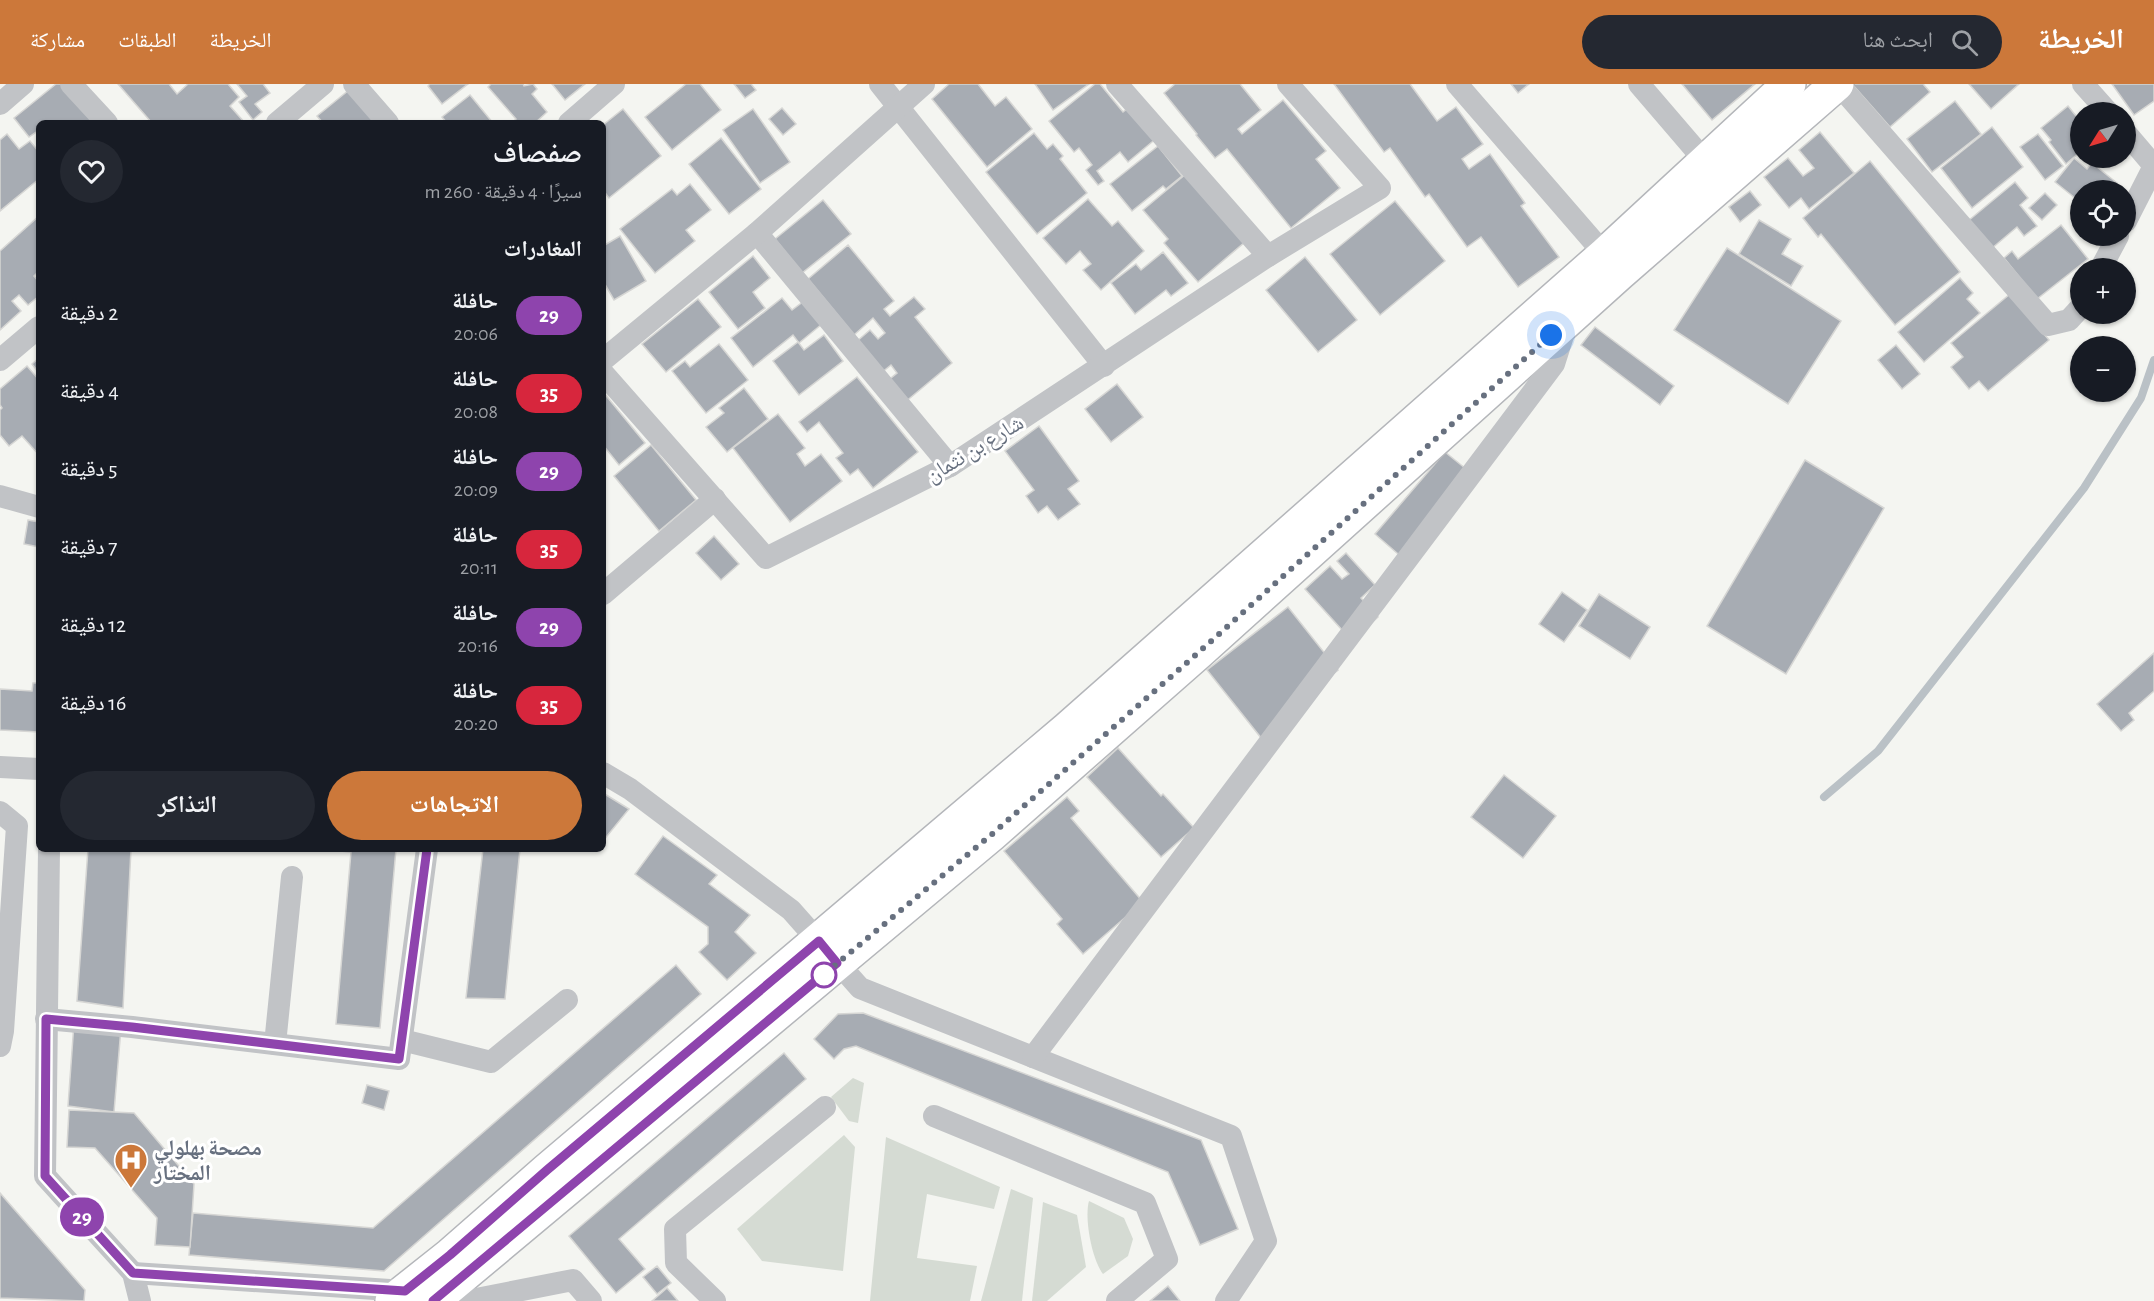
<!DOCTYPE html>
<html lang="ar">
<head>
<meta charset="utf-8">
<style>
  :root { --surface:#171b24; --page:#242831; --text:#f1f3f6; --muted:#9ea1a6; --accent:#cc783a }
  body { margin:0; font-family:"Alegreya Sans","Noto Naskh Arabic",sans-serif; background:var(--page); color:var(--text); direction:rtl; height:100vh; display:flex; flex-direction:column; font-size:22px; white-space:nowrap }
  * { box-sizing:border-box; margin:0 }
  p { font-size:20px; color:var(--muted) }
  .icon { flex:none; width:33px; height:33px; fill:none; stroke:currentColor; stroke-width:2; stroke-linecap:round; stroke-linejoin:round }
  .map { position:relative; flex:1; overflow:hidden; direction:ltr }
  .sheet { position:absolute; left:36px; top:36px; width:570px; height:732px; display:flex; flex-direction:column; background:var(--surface); border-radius:9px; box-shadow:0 2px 4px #0004; direction:rtl }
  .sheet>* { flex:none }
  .badge { padding:0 12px; border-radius:20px; font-size:21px; line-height:39px }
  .needle { width:39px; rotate:233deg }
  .buttons { position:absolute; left:2070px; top:18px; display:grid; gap:12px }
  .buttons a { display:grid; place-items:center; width:66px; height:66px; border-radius:50%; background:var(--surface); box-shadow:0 2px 4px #0004; font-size:30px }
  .you { position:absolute; width:30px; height:30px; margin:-15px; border:4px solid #fff; border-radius:50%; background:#1a73e8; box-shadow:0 0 0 9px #1a73e833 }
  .map>.badge { position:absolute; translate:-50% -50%; box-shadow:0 0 0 3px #fff }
  h2 { padding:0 24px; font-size:22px; line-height:54px }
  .round { display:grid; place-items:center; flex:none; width:63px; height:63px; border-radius:32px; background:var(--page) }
  .headline { display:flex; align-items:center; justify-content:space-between; height:102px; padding:0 24px }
  h1 { font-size:28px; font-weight:700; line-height:45px }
  .button { display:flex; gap:12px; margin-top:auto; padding:12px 24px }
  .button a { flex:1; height:69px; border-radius:36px; background:var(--accent); color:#fff; font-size:24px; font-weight:700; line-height:69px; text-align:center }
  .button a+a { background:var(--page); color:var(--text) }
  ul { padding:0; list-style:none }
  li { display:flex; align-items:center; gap:18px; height:78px; padding:0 24px }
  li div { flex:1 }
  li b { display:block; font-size:22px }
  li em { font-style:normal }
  li .badge { min-width:66px; font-weight:700; text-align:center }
  header { display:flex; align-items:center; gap:36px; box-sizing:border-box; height:84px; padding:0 30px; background:var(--accent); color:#fff }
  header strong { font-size:28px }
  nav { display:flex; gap:33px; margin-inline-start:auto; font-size:21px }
  .search { width:420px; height:54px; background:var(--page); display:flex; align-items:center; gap:15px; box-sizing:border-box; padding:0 21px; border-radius:33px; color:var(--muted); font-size:22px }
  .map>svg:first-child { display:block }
  .green { fill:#d5dbd3 }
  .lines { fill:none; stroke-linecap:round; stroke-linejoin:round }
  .stream { stroke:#bac1c6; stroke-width:8 }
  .building { fill:#a7acb3; stroke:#d6d6d4; stroke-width:1.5 }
  .primary-casing { stroke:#b4b6ba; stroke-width:36 }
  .street { stroke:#c1c3c6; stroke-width:22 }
  .primary { stroke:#fff; stroke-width:33 }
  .line-casing { stroke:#fff; stroke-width:14 }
  .line { stroke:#8e44ad; stroke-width:9 }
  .walk { stroke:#67707f; stroke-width:6; stroke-dasharray:0 10.8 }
  .stop-dot { fill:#fff; stroke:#8e44ad; stroke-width:3 }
  .labels { text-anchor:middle; stroke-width:6; stroke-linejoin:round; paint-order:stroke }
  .street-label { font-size:22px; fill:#67707f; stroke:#fff }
  .poi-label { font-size:22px; font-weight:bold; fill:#67707f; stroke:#fff; text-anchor:start }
</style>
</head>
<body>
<header>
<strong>الخريطة</strong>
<div class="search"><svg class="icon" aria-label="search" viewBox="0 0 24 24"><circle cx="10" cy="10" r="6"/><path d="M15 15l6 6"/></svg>ابحث هنا</div>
<nav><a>الخريطة</a><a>الطبقات</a><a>مشاركة</a></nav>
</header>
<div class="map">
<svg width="2154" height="1217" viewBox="0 0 2154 1217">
  <rect width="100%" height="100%" fill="#f4f5f1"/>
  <g class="green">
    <path d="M 853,994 L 864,999 L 858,1039 L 849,1037 L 831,1013 Z"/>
    <path d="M 844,1051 L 855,1063 L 843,1187 L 762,1177 L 737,1145 Z"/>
    <path d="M 886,1053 L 1000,1103 L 994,1125 L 927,1110 L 917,1174 L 977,1182 L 970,1217 L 870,1217 Z"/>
    <path d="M 1011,1105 L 1033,1114 L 1022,1217 L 981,1217 Z"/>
    <path d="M 1089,1117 L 1124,1134 L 1133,1155 L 1128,1172 L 1103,1190 C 1092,1176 1084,1134 1089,1117 Z"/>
    <path d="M 1043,1118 L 1077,1131 L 1086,1183 L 1047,1217 L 1032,1217 Z"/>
  </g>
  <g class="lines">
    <path class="stream" d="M 1824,713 L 1878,667 L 2084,404 L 2141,314 L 2154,276"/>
  </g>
  <g class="building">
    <path d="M 56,0 L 64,0 L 95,39 L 39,39 L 39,46 L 29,53 L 14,34 Z"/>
    <path d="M 118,0 L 169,0 L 177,10 L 188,0 L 228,0 L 239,13 L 230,22 L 245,39 L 152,39 Z"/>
    <path d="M 237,0 L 263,0 L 270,9 L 255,20 L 262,28 L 253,36 L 239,18 L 247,12 Z"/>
    <path d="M 430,0 L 468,0 L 442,20 L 428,2 Z"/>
    <path d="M 491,0 L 523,0 L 524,2 L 533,0 L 537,5 L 532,10 L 547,28 L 535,39 L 512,39 L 516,35 L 488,3 Z"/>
    <path d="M 552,0 L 585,0 L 565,16 Z"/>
    <path d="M 686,0 L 700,0 L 721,26 L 672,66 L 645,33 Z"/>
    <path d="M 734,0 L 751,0 L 756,6 L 745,14 Z"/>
    <path d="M 949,0 L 978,0 L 995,22 L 1006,13 L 1032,45 L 987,83 L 932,15 Z"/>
    <path d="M 1035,0 L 1089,0 L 1053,26 Z"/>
    <path d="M 1095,0 L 1100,0 L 1123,28 L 1132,21 L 1158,53 L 1128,78 L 1120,68 L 1097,87 L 1104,97 L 1098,101 L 1086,86 L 1092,81 L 1079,64 L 1074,68 L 1049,37 Z"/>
    <path d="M 1175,0 L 1240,0 L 1261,26 L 1238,45 L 1242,50 L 1283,16 L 1326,67 L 1316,75 L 1340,104 L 1291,144 L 1227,65 L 1215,74 L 1196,51 L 1197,50 L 1164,9 Z"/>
    <path d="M 1334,0 L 1410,0 L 1437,37 L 1456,23 L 1483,60 L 1462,75 L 1469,85 L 1490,70 L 1525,119 L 1521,122 L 1559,173 L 1518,203 L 1481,153 L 1467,163 L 1429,110 L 1425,113 L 1390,64 L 1384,68 Z"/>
    <path d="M 1511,0 L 1529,0 L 1518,9 Z"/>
    <path d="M 1682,0 L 1755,0 L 1712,36 Z"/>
    <path d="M 1852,0 L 1923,0 L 1930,8 L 1890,43 Z"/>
    <path d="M 1969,0 L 2019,0 L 1991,25 Z"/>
    <path d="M 2112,0 L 2154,0 L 2154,17 L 2134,31 Z"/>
    <path d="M 349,6 L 375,39 L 323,39 L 317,32 Z"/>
    <path d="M 470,11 L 493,39 L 447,39 L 442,33 Z"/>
    <path d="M 1955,17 L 1981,50 L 1932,88 L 1907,55 Z"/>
    <path d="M 2068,22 L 2080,37 L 2080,68 L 2066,80 L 2049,58 L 2051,56 L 2041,44 Z"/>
    <path d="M 782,24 L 796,40 L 783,51 L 769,35 Z"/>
    <path d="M 623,25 L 661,72 L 609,114 L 603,106 L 603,41 Z"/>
    <path d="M 753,25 L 790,78 L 760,99 L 723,46 Z"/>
    <path d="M 1992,43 L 2023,83 L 1972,124 L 1941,84 Z"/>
    <path d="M 1820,48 L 1854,89 L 1809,125 L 1801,114 L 1789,124 L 1764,93 L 1788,74 L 1803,92 L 1814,84 L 1799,66 Z"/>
    <path d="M 1034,49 L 1047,65 L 1053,60 L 1063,72 L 1060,75 L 1087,109 L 1037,150 L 986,88 Z"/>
    <path d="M 7,50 L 19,65 L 30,57 L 39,68 L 39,95 L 0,127 L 0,56 Z"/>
    <path d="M 2038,50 L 2063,82 L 2045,96 L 2020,63 Z"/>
    <path d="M 721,54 L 761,105 L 729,130 L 689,80 Z"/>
    <path d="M 1158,62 L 1182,92 L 1166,105 L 1163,102 L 1132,127 L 1110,100 Z"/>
    <path d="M 2074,74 L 2087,85 L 2092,79 L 2117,99 L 2111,106 L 2080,106 L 2080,118 L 2055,98 Z"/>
    <path d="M 1870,77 L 1960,188 L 1895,241 L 1821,150 L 1818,153 L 1803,134 Z"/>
    <path d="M 1193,84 L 1252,152 L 1198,198 L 1164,159 L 1168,155 L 1143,126 Z"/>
    <path d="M 2015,98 L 2028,114 L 2020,121 L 2037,142 L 2024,152 L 2017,143 L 1991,165 L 1968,137 Z"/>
    <path d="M 690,100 L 711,126 L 686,146 L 695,157 L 655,189 L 620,145 L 672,105 L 677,111 Z"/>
    <path d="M 1750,107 L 1761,121 L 1740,138 L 1729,123 Z"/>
    <path d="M 2045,109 L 2057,121 L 2042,136 L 2029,124 Z"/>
    <path d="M 1088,115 L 1112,142 L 1118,137 L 1144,167 L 1101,206 L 1083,186 L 1091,180 L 1080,167 L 1066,180 L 1043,154 Z"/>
    <path d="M 823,116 L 851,150 L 802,189 L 775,155 Z"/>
    <path d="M 1395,117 L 1445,177 L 1380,231 L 1330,170 Z"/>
    <path d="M 39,132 L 39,187 L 34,192 L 39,198 L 39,212 L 28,221 L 19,211 L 12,217 L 21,227 L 0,246 L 0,167 Z"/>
    <path d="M 1759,136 L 1791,155 L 1782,170 L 1803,182 L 1791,202 L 1739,170 Z"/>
    <path d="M 2061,141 L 2088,175 L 2037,215 L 2004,174 L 2012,167 L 2018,175 Z"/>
    <path d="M 620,152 L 646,197 L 614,216 L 603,197 L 603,162 Z"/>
    <path d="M 848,161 L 894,217 L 884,225 L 890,232 L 914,213 L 925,225 L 915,233 L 952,279 L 904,319 L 886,298 L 897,289 L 891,281 L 881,289 L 856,258 L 870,246 L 878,255 L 885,249 L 873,234 L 854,251 L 808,195 Z"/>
    <path d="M 1727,164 L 1841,237 L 1788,320 L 1674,246 Z"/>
    <path d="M 1163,168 L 1188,199 L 1171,212 L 1166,206 L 1135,230 L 1111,199 L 1136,180 L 1141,186 Z"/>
    <path d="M 753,172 L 770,194 L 753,208 L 765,224 L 738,245 L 709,208 Z"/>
    <path d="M 1305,173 L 1357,236 L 1318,268 L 1266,206 Z"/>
    <path d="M 1960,194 L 1973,209 L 1967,215 L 1980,229 L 1924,278 L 1898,248 Z"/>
    <path d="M 2010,210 L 2049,256 L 1988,307 L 1979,297 L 1969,305 L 1951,283 L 1963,273 L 1951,259 Z"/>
    <path d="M 782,214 L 792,226 L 804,217 L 822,240 L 799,259 L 793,251 L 753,283 L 731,254 Z"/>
    <path d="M 698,215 L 721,243 L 666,288 L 642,260 Z"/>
    <path d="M 1595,243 L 1674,302 L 1660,321 L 1581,261 Z"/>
    <path d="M 824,251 L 843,277 L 799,311 L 773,277 L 798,258 L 804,266 Z"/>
    <path d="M 719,260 L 748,296 L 706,329 L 672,287 L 685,277 L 690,283 Z"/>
    <path d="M 1896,261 L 1920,290 L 1902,305 L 1878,276 Z"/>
    <path d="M 39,274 L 39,289 L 32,280 Z"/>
    <path d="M 27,282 L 39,296 L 39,371 L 22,352 L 9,362 L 0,351 L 0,326 L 2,324 L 0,321 L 0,305 Z"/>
    <path d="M 857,293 L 918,368 L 873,404 L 858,385 L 850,391 L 836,374 L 843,369 L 819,338 L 807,348 L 799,338 Z"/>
    <path d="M 1117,300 L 1143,333 L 1111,358 L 1085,325 Z"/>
    <path d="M 744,304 L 768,335 L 727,368 L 706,343 L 724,329 L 719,324 Z"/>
    <path d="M 603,308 L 645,359 L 619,381 L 603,361 Z"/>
    <path d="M 778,330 L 805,364 L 797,370 L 805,382 L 821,370 L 842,397 L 790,438 L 733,364 Z"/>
    <path d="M 1039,342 L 1079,397 L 1068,405 L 1080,420 L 1058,436 L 1047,422 L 1038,429 L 1026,412 L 1034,406 L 1005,367 Z"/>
    <path d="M 651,361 L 696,416 L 659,447 L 614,392 Z"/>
    <path d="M 1445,368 L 1476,393 L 1405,476 L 1375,450 Z"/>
    <path d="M 1805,376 L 1884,424 L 1786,590 L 1707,542 Z"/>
    <path d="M 28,436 L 39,438 L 39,463 L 24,460 Z"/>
    <path d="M 714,452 L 739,480 L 721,496 L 696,469 Z"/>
    <path d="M 1346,469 L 1375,501 L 1361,514 L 1378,533 L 1352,557 L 1305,505 L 1330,482 L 1342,495 L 1349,490 L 1337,477 Z"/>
    <path d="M 1562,508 L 1587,526 L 1564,558 L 1539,540 Z"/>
    <path d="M 1599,510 L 1650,543 L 1630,575 L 1579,542 Z"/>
    <path d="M 1288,523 L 1338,586 L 1298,617 L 1262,655 L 1207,586 Z"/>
    <path d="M 2154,569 L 2154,607 L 2129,629 L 2134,636 L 2121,647 L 2097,620 Z"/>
    <path d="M 33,599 L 39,599 L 39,648 L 0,646 L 0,605 L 32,607 Z"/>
    <path d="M 1118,664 L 1161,712 L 1163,710 L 1194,744 L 1161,773 L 1087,693 Z"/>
    <path d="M 1504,691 L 1556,732 L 1523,774 L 1471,733 Z"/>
    <path d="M 603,709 L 629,725 L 603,757 Z"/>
    <path d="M 1067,713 L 1079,727 L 1071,734 L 1143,818 L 1083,870 L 1057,840 L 1062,835 L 1004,767 Z"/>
    <path d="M 663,752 L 717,791 L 709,800 L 750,831 L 735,848 L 756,869 L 727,896 L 699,868 L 708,860 L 708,843 L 635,790 Z"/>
    <path d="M 88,765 L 131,765 L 123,924 L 77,917 Z"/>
    <path d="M 317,765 L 396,765 L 380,944 L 336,940 L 351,768 Z"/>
    <path d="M 483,765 L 520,765 L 505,915 L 466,914 Z"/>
    <path d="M 676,881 L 701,910 L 384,1187 L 189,1171 L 193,1129 L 373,1144 Z"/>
    <path d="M 863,929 L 1201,1056 L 1238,1145 L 1200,1161 L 1168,1088 L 856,962 L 844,965 L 834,975 L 814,955 L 838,930 Z"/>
    <path d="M 74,939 L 121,944 L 114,1028 L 68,1022 Z"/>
    <path d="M 784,969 L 806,995 L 619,1155 L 645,1185 L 616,1209 L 569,1152 Z"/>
    <path d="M 367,1001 L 389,1007 L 384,1026 L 362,1019 Z"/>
    <path d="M 69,1026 L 134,1029 L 194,1100 L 190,1163 L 155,1161 L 157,1134 L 95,1064 L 67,1063 Z"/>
    <path d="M 0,1109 L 85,1206 L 84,1217 L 0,1214 Z"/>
    <path d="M 657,1182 L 671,1199 L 657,1210 L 643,1193 Z"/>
    <path d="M 1168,1202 L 1180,1217 L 1150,1217 Z"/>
    <path d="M 667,1204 L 678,1217 L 652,1217 Z"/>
  </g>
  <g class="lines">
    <g class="primary-casing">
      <g id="primary">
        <path d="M 392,1217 L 450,1171 L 547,1086 L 1067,645 L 1605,170 L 1789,0"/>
        <path d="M 433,1217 L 991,751 L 1199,568 L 1619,190 L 1837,0"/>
      </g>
    </g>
    <g class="street">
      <path d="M 71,0 L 107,39"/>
      <path d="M 354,0 L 388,39"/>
      <path d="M 880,0 L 1104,282"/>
      <path d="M 1117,0 L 1268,172"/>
      <path d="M 1457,0 L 1613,180"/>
      <path d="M 1639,0 L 1705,77"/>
      <path d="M 1838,0 L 2048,241 L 2069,236 L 2080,224"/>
      <path d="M 2083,0 L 2108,28"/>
      <path d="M 0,20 L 23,0"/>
      <path d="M 277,39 L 323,0"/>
      <path d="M 569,39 L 614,0"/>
      <path d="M 2126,49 L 2154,82 L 2126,137"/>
      <path d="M 757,149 L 950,382"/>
      <path d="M 2101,184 L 2118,152"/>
      <path d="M 0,276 L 39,243"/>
      <path d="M 603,276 L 757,149 L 924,0"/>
      <path d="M 603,289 L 766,474 L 950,382 L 1268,172 L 1380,104 L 1288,0"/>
      <path d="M 0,412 L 39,423"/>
      <path d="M 603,510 L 715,415"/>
      <path d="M 0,683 L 39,685"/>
      <path d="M 603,689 L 630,705 L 791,826 L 860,904 L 1231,1052 L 1266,1157 L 1226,1217"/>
      <path d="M 0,728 L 17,742 L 3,947 L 0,962"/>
      <path d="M 49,765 L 45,1092 L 133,1189 L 140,1217"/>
      <path d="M 46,935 L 132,943 L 399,975 L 427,765"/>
      <path d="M 402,956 L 491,978 L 567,916"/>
      <path d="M 275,960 L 292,793"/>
      <path d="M 1033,973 L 1554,280 L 1567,239"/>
      <path d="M 934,1032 L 1145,1119 L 1167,1175 L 1117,1217"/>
      <path d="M 133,1189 L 405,1207"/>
      <path d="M 466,1217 L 573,1196 L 591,1217"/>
      <path d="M 715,1217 L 676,1179 L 675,1145 L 825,1023"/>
    </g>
    <use href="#primary" class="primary"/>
  </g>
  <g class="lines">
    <g class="line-casing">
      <path id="line" d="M 427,765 L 399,975 L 132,943 L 46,935 L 45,1092 L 133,1189 L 405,1207 L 450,1171 L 547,1086 L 819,857 L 837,879 L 433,1217"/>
    </g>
    <use href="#line" class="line"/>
    <path class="walk" d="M 824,891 L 821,893 L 991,751 L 1199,568 L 1551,251"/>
  </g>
  <defs>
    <g id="hospital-pin" transform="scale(1.725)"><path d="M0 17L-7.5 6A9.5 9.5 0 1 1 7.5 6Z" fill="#cc783a" stroke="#fff"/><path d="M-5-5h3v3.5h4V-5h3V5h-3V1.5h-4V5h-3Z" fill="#fff"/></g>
  </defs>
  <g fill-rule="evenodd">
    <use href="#hospital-pin" x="131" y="1076"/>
  </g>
  <circle class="stop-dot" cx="824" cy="891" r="12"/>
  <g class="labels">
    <g class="street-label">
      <text transform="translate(974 364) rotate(-31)" y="8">شارع بن نثمان</text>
    </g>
    <g class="poi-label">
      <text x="154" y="1071">مصحة بهلولي<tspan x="154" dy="25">المختار</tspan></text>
    </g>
  </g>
</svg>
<div class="buttons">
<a><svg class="needle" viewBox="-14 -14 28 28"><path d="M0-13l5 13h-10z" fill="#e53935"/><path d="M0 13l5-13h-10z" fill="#9ea1a6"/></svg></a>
<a><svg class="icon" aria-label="locate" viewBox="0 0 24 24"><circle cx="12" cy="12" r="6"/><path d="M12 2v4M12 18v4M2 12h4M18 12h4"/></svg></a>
<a>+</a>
<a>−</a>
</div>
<div class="you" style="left:1551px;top:251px"></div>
<b class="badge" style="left:82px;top:1133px;background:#8e44ad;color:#fff">29</b>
<section class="sheet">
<div class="headline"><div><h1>صفصاف</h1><p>سيرًا · 4 دقيقة · 260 m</p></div><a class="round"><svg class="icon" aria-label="heart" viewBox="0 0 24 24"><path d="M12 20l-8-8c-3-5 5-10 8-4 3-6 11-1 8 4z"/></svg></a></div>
<h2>المغادرات</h2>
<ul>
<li><span class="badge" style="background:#8e44ad;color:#fff">29</span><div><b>حافلة</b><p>20:06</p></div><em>2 دقيقة</em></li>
<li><span class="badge" style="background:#d7263d;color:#fff">35</span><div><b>حافلة</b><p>20:08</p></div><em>4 دقيقة</em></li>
<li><span class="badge" style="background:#8e44ad;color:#fff">29</span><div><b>حافلة</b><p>20:09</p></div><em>5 دقيقة</em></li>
<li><span class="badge" style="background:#d7263d;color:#fff">35</span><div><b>حافلة</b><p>20:11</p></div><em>7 دقيقة</em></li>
<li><span class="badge" style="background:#8e44ad;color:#fff">29</span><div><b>حافلة</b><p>20:16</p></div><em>12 دقيقة</em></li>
<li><span class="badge" style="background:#d7263d;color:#fff">35</span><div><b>حافلة</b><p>20:20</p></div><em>16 دقيقة</em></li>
</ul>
<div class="button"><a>الاتجاهات</a><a>التذاكر</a></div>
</section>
</div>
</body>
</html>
